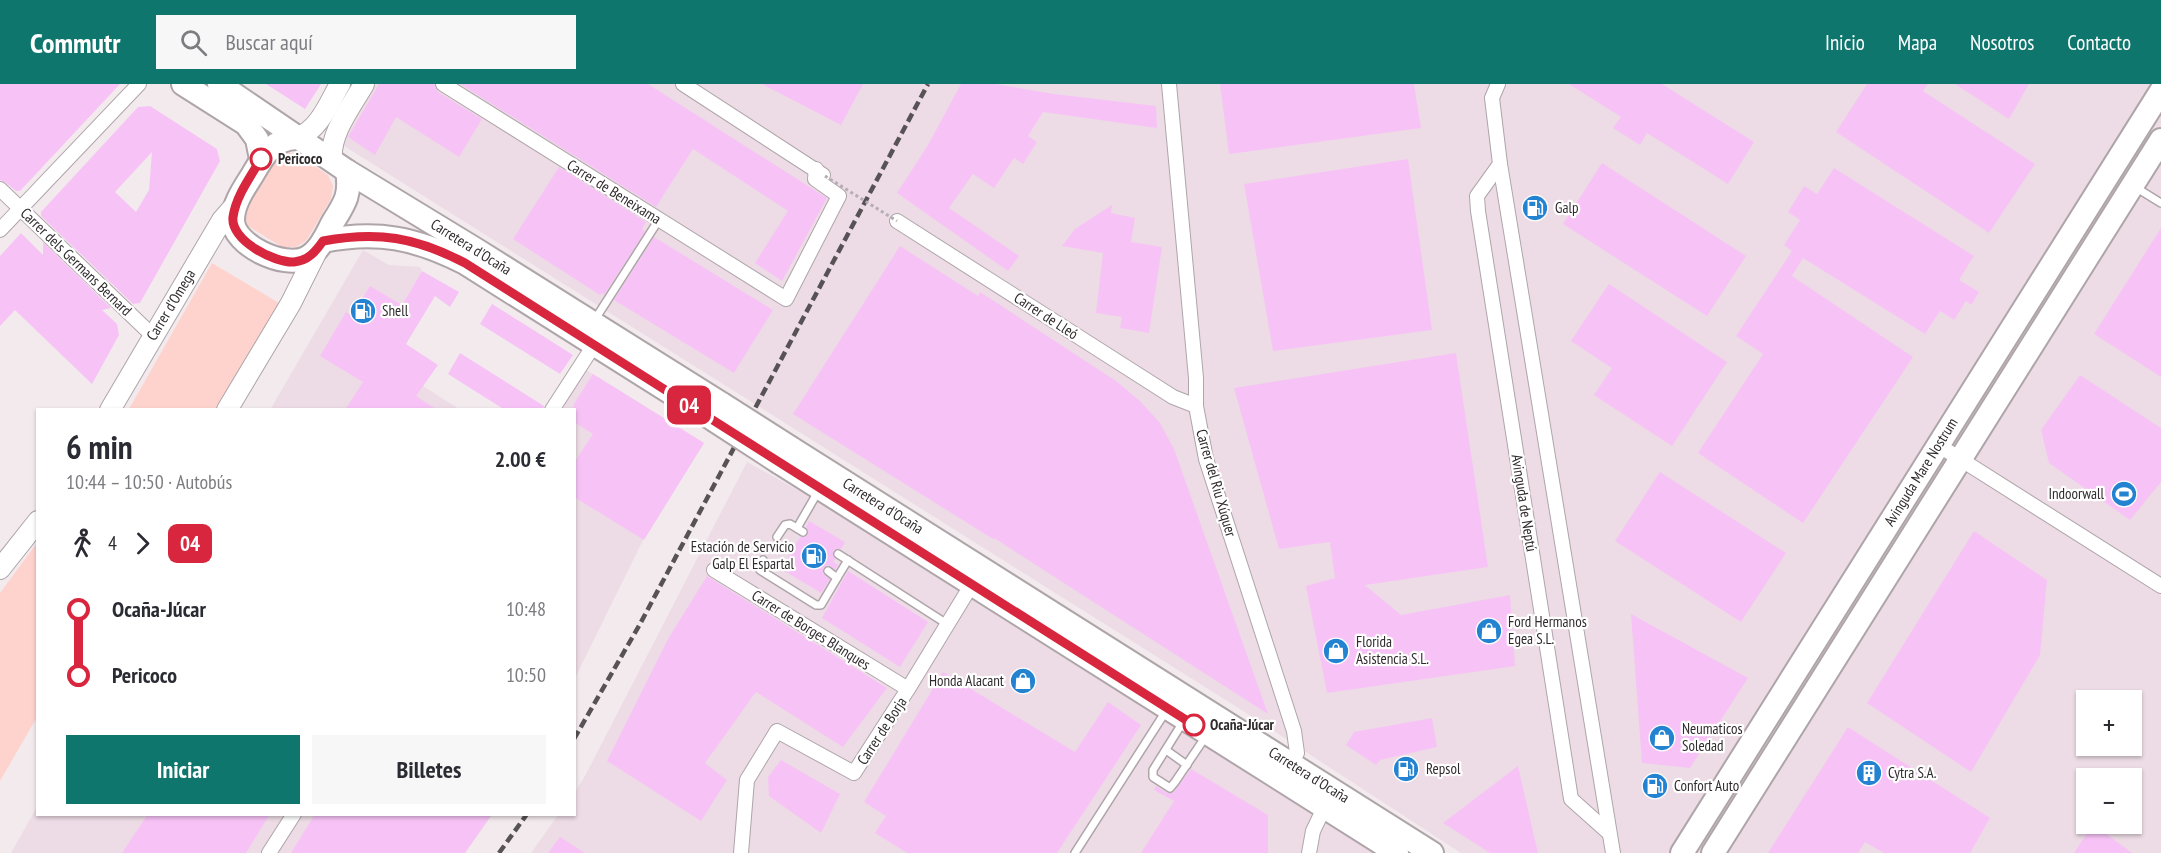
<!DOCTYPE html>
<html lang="es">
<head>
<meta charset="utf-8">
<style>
  :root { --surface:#fff; --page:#f7f7f7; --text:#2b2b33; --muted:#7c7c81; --accent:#0f766e }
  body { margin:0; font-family:"PT Sans Narrow",sans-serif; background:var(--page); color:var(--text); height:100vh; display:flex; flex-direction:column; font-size:22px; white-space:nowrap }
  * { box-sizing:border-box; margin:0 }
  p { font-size:20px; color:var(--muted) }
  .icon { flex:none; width:33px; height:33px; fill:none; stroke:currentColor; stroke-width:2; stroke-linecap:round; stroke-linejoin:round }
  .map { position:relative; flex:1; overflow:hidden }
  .panel { position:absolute; left:36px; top:324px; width:540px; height:408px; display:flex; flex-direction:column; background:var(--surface); border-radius:0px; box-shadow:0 2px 4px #0004 }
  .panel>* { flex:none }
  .badge { padding:0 12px; border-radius:9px; font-size:21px; line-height:39px }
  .fabs { position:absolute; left:2076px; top:606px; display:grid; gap:12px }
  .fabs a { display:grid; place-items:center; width:66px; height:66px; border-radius:0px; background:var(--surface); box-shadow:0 2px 4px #0004; font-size:30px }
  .map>.badge { position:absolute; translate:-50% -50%; box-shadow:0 0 0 3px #fff }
  .legs { display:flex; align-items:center; gap:9px; height:66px; padding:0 30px; font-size:20px }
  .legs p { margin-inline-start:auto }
  .headline { display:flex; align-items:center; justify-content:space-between; height:102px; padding:0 30px }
  h1 { font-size:33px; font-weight:600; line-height:45px }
  .primary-button { display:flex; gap:12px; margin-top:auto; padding:12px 30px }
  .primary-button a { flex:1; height:69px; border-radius:0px; background:var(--accent); color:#fff; font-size:24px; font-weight:600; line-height:69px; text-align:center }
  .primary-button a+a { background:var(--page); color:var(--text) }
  ul { padding:0 30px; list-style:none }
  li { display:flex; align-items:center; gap:21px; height:66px; font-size:22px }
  li i { display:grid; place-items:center; width:9px; height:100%; margin:0 8px; background:currentColor }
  li i::after { content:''; width:15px; height:15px; margin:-8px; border:4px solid; border-radius:50%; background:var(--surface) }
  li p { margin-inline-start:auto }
  li:first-child i { background:linear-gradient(#0000 50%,currentColor 0) }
  li:last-child i { background:linear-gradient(currentColor 50%,#0000 0) }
  header { display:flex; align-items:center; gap:36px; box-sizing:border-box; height:84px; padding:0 30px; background:var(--accent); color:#fff }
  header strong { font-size:28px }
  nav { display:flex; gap:33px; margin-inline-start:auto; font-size:21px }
  .search { width:420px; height:54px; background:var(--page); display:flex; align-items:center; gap:15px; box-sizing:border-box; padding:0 21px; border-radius:0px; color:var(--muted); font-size:22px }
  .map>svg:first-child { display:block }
  .built { fill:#eddce5; fill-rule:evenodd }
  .green { fill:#fed3ce }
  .building { fill:#f7c3f6; fill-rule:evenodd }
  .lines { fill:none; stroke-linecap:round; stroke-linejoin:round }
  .lane-casing { stroke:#aea5a9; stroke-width:10 }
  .street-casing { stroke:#aea5a9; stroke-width:16 }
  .secondary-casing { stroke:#aea5a9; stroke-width:22 }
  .primary-casing { stroke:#aea5a9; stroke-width:26 }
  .lane { stroke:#fff; stroke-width:7 }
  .street { stroke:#fff; stroke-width:14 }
  .secondary { stroke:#fff; stroke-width:20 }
  .primary { stroke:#fff; stroke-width:22 }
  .rail { stroke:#575255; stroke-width:4.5; stroke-dasharray:9 4.5; stroke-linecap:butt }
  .primary-bridge-casing { stroke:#aea5a9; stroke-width:26; stroke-linecap:butt }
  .path-bridge { stroke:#b5adb1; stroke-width:3; stroke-dasharray:3 3; stroke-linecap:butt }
  .primary-bridge { stroke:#fff; stroke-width:22 }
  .line-1-casing { stroke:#fff; stroke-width:14 }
  .line-1 { stroke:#d7263d; stroke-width:9 }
  .stop-1-dot { fill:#fff; stroke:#d7263d; stroke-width:3 }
  .labels { text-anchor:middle; stroke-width:4.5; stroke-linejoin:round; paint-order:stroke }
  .stop-label { font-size:15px; font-weight:bold; fill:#302c2e; stroke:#fff; text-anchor:start }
  .street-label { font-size:15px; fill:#302c2e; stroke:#fff }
  .poi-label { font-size:15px; fill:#302c2e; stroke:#fff; text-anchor:start }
</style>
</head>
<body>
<header>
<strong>Commutr</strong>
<div class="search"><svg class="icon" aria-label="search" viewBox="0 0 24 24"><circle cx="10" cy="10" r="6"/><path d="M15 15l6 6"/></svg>Buscar aquí</div>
<nav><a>Inicio</a><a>Mapa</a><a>Nosotros</a><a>Contacto</a></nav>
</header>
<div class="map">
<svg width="2161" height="769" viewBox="0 0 2161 769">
  <rect width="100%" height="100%" fill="#f3eaee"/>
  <g class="built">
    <path d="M 376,0 L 2161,0 L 2161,769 L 1461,769 L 1240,625 L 341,60 ZM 2086,616 L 2132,616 L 2132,662 L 2086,662 ZM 2086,694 L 2132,694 L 2132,740 L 2086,740 Z"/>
    <path d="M 363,166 L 389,181 L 420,183 L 422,187 L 373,270 L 459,325 L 270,326 Z"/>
    <path d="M 580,282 L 704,359 L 643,456 L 575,594 L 574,326 L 552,326 Z"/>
    <path d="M 747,378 L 886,455 L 1100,596 L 1377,769 L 531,769 L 558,731 L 574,730 L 575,708 L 585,692 Z"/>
    <path d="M 37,723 L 38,730 L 492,731 L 465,769 L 11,769 Z"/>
  </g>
  <g class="green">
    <path d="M 285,68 L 297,70 L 328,91 L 333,102 L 331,115 L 306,157 L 296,163 L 282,163 L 248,142 L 245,134 L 248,115 L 275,72 Z"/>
    <path d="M 212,179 L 279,219 L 215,325 L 129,325 Z"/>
    <path d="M 37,459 L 37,633 L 0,697 L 0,509 Z"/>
  </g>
  <g class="building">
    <path d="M 0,0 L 120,0 L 20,107 L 16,107 L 6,99 L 0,96 Z"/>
    <path d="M 266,0 L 321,0 L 305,25 Z"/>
    <path d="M 379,0 L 434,0 L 438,8 L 482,35 L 459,73 L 396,33 L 375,71 L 348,53 Z"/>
    <path d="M 460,0 L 648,0 L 827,114 L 782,197 L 755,179 L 788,127 L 693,65 L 656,123 Z"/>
    <path d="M 762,0 L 863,0 L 841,41 Z"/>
    <path d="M 961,0 L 996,0 L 1054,10 L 1156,22 L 1157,44 L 1043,28 L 1028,52 L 1037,58 L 1023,80 L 1014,74 L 994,104 L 973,90 L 949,124 L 1019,172 L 1008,187 L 897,109 L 928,61 Z"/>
    <path d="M 1220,0 L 1414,0 L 1421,44 L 1229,70 Z"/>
    <path d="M 1569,0 L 1662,0 L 1754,58 L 1728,100 L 1647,49 L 1640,61 L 1613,44 L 1621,33 Z"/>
    <path d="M 1867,0 L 1928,0 L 1923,7 L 2035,80 L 1989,149 L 1836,48 Z"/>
    <path d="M 1955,0 L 2029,0 L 2009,35 Z"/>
    <path d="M 150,22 L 217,65 L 220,77 L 140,219 L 133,220 L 41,132 L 41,128 L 138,23 ZM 152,68 L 149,106 L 136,128 L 115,108 Z"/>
    <path d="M 1408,75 L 1432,246 L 1273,267 L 1244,100 Z"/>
    <path d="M 1602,79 L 1746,172 L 1707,232 L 1563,140 Z"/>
    <path d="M 559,83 L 646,138 L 642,145 L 645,148 L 604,211 L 602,209 L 600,211 L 513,155 Z"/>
    <path d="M 1834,84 L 1974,172 L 1959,196 L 1979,208 L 1971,221 L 1966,217 L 1954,236 L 1940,227 L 1925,250 L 1803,174 L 1792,192 L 1913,273 L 1803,439 L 1698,369 L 1763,270 L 1736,252 L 1792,167 L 1784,161 L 1800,136 L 1788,128 L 1804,102 L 1817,110 Z"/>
    <path d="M 1112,121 L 1111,129 L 1135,134 L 1131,158 L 1162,163 L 1149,249 L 1120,244 L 1122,233 L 1096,229 L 1103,169 L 1062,162 L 1075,145 Z"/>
    <path d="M 2161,144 L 2161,293 L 2094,250 Z"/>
    <path d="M 21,149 L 43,171 L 43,158 L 111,224 L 102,226 L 117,240 L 119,251 L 92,300 L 15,226 L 0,242 L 0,172 Z"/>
    <path d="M 654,153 L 773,226 L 734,289 L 614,216 Z"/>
    <path d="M 900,162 L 978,212 L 980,208 L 1116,297 L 1140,317 L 1160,339 L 1174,365 L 1268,630 L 994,454 L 993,455 L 793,330 Z"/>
    <path d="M 422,187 L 459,208 L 450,223 L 435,212 L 406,260 L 438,281 L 416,312 L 437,326 L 345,326 L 363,298 L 320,272 L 346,228 L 352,232 L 370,202 L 402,221 Z"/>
    <path d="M 1609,200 L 1727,278 L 1672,362 L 1594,311 L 1612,284 L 1571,257 Z"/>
    <path d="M 492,220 L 573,271 L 560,290 L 480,240 Z"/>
    <path d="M 460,269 L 544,322 L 543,326 L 505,326 L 448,290 Z"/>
    <path d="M 1456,269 L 1488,483 L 1365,501 L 1401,531 L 1510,511 L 1515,582 L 1327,609 L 1306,502 L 1335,494 L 1330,458 L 1279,465 L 1234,304 Z"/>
    <path d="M 593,290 L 704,359 L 644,456 L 574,413 L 574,379 L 593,350 L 574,338 L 574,320 Z"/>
    <path d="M 2080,291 L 2161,344 L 2161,398 L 2130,436 L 2049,379 L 2041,346 Z"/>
    <path d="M 1660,388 L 1786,469 L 1741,538 L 1615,457 Z"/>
    <path d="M 809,437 L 845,458 L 841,465 L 836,465 L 833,467 L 835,475 L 833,478 L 838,481 L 835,486 L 828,481 L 823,484 L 823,490 L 830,495 L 821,509 L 781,485 L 800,453 L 805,453 L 808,450 L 806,443 Z"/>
    <path d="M 1974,447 L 2047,496 L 2040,571 L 1971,688 L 1867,619 Z"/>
    <path d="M 848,487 L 928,538 L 900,583 L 822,534 Z"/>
    <path d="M 707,492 L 887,604 L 843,663 L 756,608 L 705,679 L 727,696 L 701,737 L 607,677 L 668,555 Z"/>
    <path d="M 1631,530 L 1748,594 L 1690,684 L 1642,679 Z"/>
    <path d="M 943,588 L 1075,668 L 1108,618 L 1141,641 L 1057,769 L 907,769 L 875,749 L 886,732 L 864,718 Z"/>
    <path d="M 1432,634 L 1437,663 L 1380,676 L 1376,681 L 1346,661 L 1354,648 Z"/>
    <path d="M 1848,643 L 1990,734 L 1970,769 L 1884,769 L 1865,758 L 1858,769 L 1768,769 Z"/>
    <path d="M 781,676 L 840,710 L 821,749 L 769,712 L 768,693 Z"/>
    <path d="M 1518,682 L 1538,769 L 1490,769 L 1443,739 Z"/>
    <path d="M 1191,685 L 1268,731 L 1268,769 L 1141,769 L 1174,717 L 1154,706 L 1156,702 L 1167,709 L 1173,709 Z"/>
    <path d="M 148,730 L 270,730 L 246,769 L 122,769 Z"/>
    <path d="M 315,730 L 492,730 L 465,769 L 291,769 Z"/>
    <path d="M 2093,740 L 2132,769 L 2074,769 Z"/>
    <path d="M 560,753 L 585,769 L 548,769 Z"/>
  </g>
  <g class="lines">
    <g class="lane-casing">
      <g id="lane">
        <path d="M 2135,103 L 2161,119"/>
        <path d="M 594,237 L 658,137"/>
        <path d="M 797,444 L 819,406"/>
        <path d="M 777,453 L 785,441 L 790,440 L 803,448"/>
        <path d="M 838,470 L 947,540"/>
        <path d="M 763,476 L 759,481 L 760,486 L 816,521 L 821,521 L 837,494"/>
        <path d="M 828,487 L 837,494 L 848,476"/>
        <path d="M 1183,638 L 1153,686 L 1153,693 L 1170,704 L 1175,698 L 1206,652"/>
        <path d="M 1166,666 L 1187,681"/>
        <path d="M 1075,769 L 1166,627"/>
      </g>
    </g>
    <g class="street-casing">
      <g id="street">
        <path d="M 443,0 L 786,215 L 839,112 L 815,95 L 816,85"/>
        <path d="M 683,0 L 823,91"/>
        <path d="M 1169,0 L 1196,294 L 1196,322 L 1206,375 L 1294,647 L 1297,669 L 1291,680"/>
        <path d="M 1498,0 L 1492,14 L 1500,80 L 1613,769"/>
        <path d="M 1500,80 L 1477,112 L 1478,127 L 1571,715 L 1608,748"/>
        <path d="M 0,105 L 153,252"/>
        <path d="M 897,137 L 1173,313 L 1196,322"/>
        <path d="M 0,146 L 139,0"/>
        <path d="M 552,326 L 594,261"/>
        <path d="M 1938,361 L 2161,502"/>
        <path d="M 714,486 L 908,605"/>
        <path d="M 269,769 L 294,730"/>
        <path d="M 741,769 L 747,696 L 777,647 L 854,689 L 908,605 L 972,500 L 970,494"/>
        <path d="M 1309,769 L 1313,747 L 1324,724"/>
      </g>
    </g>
    <g class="secondary-casing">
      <g id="secondary">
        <path d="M 296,54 C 319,47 329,19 340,0"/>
        <path d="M 332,77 C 329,50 351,23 364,0"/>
        <path d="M 110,326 L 222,136 L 237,119"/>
        <path d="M 227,326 L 291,219 L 317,167"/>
        <path d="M 0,485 L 38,437"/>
      </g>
    </g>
    <g class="primary-casing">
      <g id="primary">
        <path d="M 183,0 L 246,40 L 257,55 L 261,75"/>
        <path d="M 219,0 L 347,87 L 475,165 L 722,320"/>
        <path d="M 296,54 C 273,55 264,71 253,90 C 245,103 233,119 233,136 C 233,161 284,185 306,174 C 320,167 326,151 333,138 C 345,119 351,111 347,87"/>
        <path d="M 323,157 C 377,146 416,154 465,179 L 714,336"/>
        <path d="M 791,364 L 1432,769"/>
        <path d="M 780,379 L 1397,769"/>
        <path d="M 1682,769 L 2161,7"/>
        <path d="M 1713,769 L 2161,56"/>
      </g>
    </g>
    <use href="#lane" class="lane"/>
    <use href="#street" class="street"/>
    <use href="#secondary" class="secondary"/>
    <use href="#primary" class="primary"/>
    <g class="rail">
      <path d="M 574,655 L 640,540 L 928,0"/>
      <path d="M 499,769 L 527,730"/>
    </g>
    <g class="primary-bridge-casing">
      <g id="primary-bridge">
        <path d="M 722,320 L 791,364"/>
        <path d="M 714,336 L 780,379"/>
      </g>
    </g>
    <path class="path-bridge" d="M 825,92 L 897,137"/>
    <use href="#primary-bridge" class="primary-bridge"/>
  </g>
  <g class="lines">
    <g class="line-1-casing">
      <path id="line-1" d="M 261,75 C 251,92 236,112 233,133 C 230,156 274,179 294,178 C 308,177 316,167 323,157 C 378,147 415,153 465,179 L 1194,641"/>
    </g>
    <use href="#line-1" class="line-1"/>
  </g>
  <defs>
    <g id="fuel-disc" transform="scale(1.35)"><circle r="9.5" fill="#2483d0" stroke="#fff"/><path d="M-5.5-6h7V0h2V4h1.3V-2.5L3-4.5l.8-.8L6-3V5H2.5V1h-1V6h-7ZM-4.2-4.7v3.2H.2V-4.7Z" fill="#fff"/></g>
    <g id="stadium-disc" transform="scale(1.35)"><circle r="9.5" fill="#2483d0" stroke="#fff"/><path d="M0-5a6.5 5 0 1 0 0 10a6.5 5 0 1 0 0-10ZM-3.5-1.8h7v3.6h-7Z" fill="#fff"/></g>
    <g id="shop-disc" transform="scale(1.35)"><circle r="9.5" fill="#2483d0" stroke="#fff"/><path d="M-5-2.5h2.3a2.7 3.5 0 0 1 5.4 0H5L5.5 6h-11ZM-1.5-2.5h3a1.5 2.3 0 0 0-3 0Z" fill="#fff"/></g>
    <g id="building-disc" transform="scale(1.35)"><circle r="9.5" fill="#2483d0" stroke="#fff"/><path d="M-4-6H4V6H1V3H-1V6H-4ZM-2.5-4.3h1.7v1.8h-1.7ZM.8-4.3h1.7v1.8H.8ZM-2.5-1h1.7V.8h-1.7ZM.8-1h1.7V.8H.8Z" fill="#fff"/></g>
  </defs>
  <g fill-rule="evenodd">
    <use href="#fuel-disc" x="1535" y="124"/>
    <use href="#fuel-disc" x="363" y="227"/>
    <use href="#stadium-disc" x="2124" y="410"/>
    <use href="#fuel-disc" x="814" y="472"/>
    <use href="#shop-disc" x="1489" y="547"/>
    <use href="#shop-disc" x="1336" y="567"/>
    <use href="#shop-disc" x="1023" y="597"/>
    <use href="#shop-disc" x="1662" y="654"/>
    <use href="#fuel-disc" x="1406" y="685"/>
    <use href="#building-disc" x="1869" y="689"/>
    <use href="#fuel-disc" x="1655" y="702"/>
  </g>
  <g class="stop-1-dot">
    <circle cx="261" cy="75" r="10"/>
    <circle cx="1194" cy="641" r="10"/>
  </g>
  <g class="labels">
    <g class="stop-label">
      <text x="278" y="80">Pericoco</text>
      <text x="1210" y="646">Ocaña-Júcar</text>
    </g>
    <g class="street-label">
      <text transform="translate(614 108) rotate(32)" y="5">Carrer de Beneixama</text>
      <text transform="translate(471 163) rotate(32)" y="5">Carretera d'Ocaña</text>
      <text transform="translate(76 178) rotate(44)" y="5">Carrer dels Germans Bernard</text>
      <text transform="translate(171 221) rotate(-59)" y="5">Carrer d'Omega</text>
      <text transform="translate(1046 232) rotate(33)" y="5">Carrer de Lleó</text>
      <text transform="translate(1921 388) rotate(-58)" y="5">Avinguda Mare Nostrum</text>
      <text transform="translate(1216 399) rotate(74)" y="5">Carrer del Riu Xúquer</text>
      <text transform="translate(1524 419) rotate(81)" y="5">Avinguda de Neptú</text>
      <text transform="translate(883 422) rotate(32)" y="5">Carretera d'Ocaña</text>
      <text transform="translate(811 546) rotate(32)" y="5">Carrer de Borges Blanques</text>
      <text transform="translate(882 647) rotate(-57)" y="5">Carrer de Borja</text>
      <text transform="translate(1309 691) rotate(32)" y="5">Carretera d'Ocaña</text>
    </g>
    <g class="poi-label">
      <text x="1555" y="129">Galp</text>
      <text x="382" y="232">Shell</text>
      <text x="2104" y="415" text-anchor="end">Indoorwall</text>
      <text x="794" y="468" text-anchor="end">Estación de Servicio<tspan x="794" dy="17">Galp El Espartal</tspan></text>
      <text x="1508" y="543">Ford Hermanos<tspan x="1508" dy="17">Egea S.L.</tspan></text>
      <text x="1356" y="563">Florida<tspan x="1356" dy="17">Asistencia S.L.</tspan></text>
      <text x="1004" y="602" text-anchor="end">Honda Alacant</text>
      <text x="1682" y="650">Neumaticos<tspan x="1682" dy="17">Soledad</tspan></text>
      <text x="1426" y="690">Repsol</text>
      <text x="1888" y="694">Cytra S.A.</text>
      <text x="1674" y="707">Confort Auto</text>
    </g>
  </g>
</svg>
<div class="fabs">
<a>+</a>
<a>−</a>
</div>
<b class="badge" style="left:689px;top:321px;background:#d7263d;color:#fff">04</b>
<section class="panel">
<div class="headline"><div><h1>6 min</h1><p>10:44 – 10:50 · Autobús</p></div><b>2.00 €</b></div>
<div class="legs"><svg class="icon" aria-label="walk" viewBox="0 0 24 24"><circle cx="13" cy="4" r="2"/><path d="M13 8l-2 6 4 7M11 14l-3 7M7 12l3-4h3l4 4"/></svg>4<svg class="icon" aria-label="forward" viewBox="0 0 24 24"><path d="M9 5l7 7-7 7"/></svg><b class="badge" style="background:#d7263d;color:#fff">04</b></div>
<ul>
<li><i style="color:#d7263d"></i><b>Ocaña-Júcar</b><p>10:48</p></li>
<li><i style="color:#d7263d"></i><b>Pericoco</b><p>10:50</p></li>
</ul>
<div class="primary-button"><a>Iniciar</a><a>Billetes</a></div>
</section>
</div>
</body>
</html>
